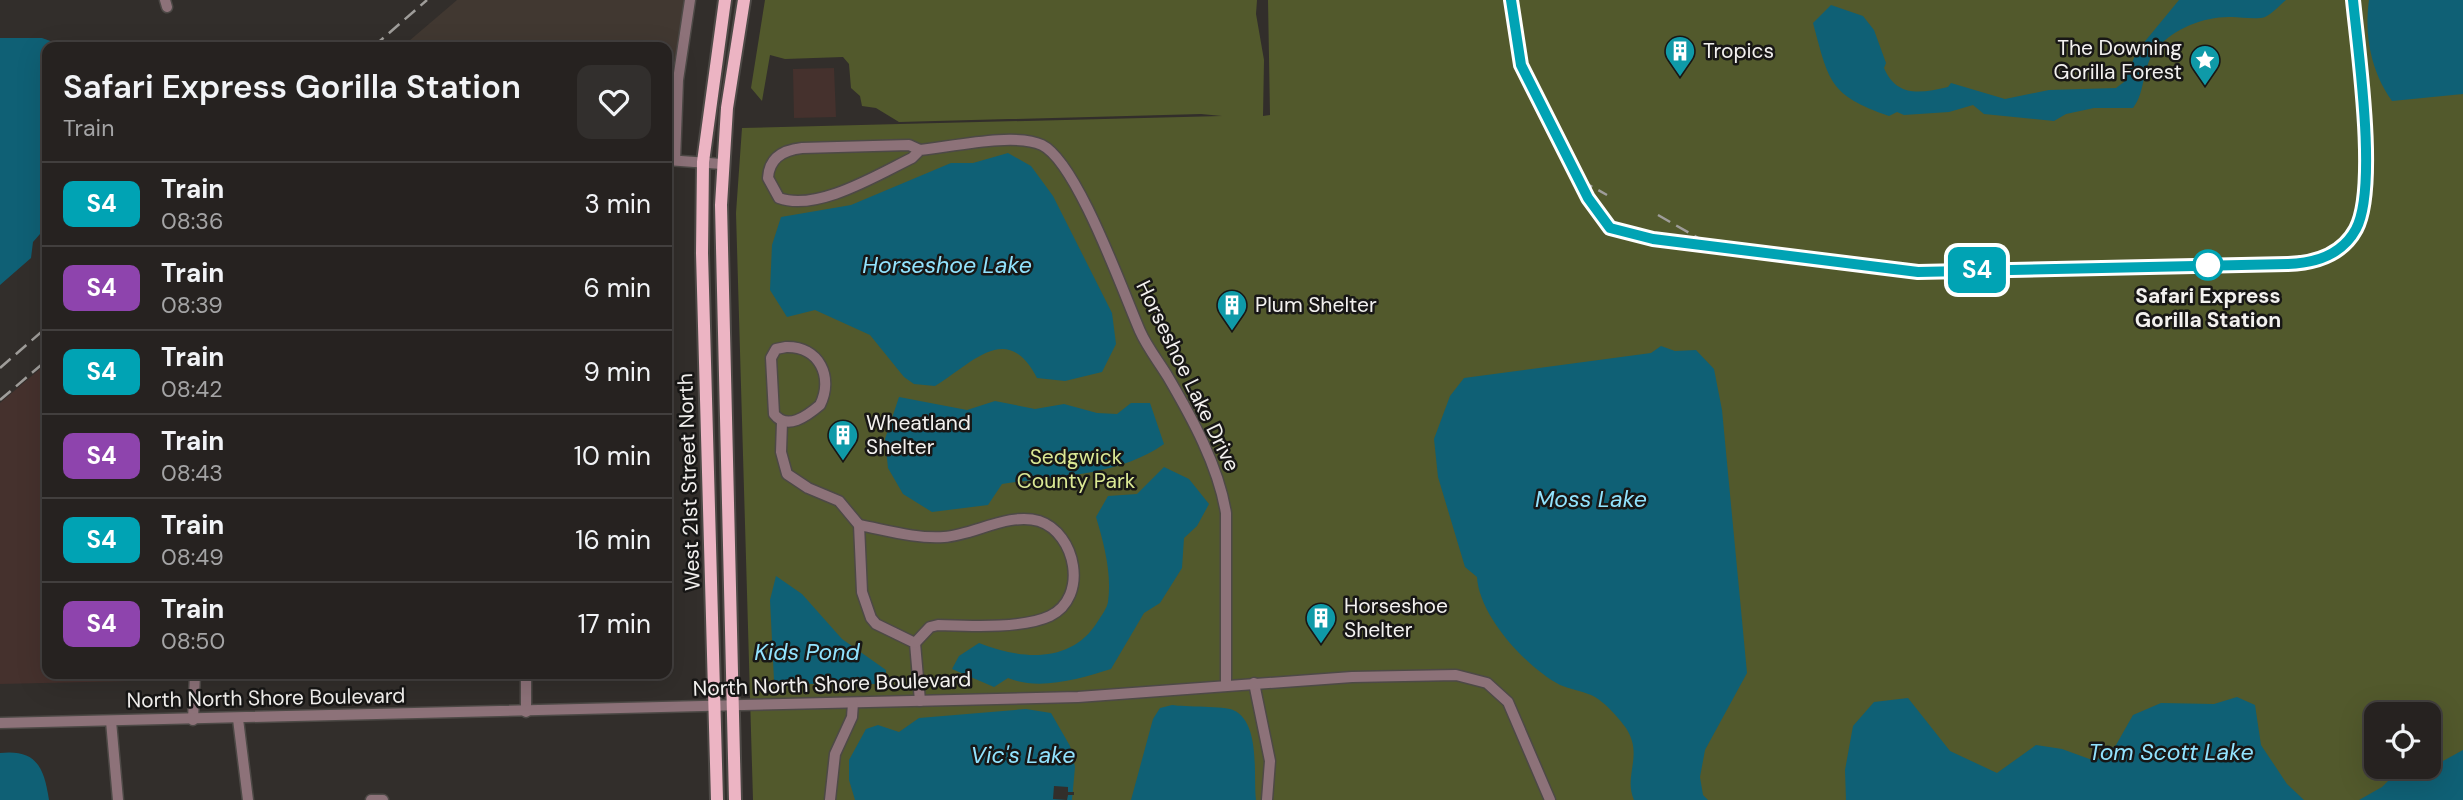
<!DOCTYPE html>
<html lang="en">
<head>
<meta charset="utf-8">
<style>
  :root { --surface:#262220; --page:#322f2d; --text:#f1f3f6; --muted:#a4a4a5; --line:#423f3e }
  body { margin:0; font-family:"DM Sans",sans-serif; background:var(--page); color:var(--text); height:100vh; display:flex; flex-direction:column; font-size:26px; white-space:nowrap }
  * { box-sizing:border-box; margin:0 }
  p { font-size:23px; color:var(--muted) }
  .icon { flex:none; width:38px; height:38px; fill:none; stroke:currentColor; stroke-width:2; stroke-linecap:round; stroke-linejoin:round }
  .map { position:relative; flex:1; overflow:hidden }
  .side { position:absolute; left:42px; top:42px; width:630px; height:637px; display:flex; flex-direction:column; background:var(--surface); border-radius:14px; box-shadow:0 7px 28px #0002,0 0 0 2px var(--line) }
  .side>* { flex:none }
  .badge { padding:0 14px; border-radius:10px; font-size:24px; line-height:46px }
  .controls { position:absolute; left:2364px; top:702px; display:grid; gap:14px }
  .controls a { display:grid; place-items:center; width:77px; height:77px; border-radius:14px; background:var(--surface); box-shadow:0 7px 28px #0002,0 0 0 2px var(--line); font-size:35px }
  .map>.badge { position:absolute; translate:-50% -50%; box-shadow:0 0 0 4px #fff }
  .round { display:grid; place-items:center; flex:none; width:74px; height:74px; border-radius:14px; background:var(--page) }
  .overview { display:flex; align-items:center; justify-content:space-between; height:119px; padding:0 21px }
  h1 { font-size:33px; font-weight:600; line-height:52px }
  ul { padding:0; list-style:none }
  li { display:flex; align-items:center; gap:21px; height:84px; padding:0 21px; border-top:2px solid var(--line) }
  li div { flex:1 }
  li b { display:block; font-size:26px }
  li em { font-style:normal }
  li .badge { min-width:77px; font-weight:700; text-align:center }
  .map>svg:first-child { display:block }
  .built { fill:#413831 }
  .industrial { fill:#45312d }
  .green { fill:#52592c; fill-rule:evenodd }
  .water { fill:#0f6075 }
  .pier { fill:#322e2b }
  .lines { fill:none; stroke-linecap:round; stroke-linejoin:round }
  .minor-casing { stroke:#4d4946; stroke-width:13 }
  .major-casing { stroke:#4d4946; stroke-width:16 }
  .minor { stroke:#8d7279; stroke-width:10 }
  .major { stroke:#ecb4c3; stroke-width:12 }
  .rail { stroke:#9f9d9a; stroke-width:2.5; stroke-dasharray:14 7; stroke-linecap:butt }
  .line-casing { stroke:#fff; stroke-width:16 }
  .line { stroke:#00a3b4; stroke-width:10 }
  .stop-dot { fill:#fff; stroke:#00a3b4; stroke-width:3.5 }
  .labels { text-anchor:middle; stroke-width:5; stroke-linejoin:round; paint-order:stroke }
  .poi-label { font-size:21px; fill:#f3f1ef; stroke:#181716; text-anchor:start }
  .stop-label { font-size:21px; font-weight:bold; fill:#f3f1ef; stroke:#181716 }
  .street-label { font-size:21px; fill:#f3f1ef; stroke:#181716 }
  .park-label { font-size:21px; fill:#dbe894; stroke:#181716 }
  .water-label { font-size:23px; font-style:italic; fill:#92e3fe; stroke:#181716 }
</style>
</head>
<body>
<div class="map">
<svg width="2463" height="800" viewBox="0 0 2463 800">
  <rect width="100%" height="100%" fill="#322e2b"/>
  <path class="built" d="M 457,0 L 685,0 L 671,81 L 668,145 L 667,47 L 402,47 Z"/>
  <g class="industrial">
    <path d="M 834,68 L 836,117 L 794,118 L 793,69 Z"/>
    <path d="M 47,363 L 47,674 L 181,674 L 175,680 L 0,684 L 0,403 Z"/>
  </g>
  <path class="green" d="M 765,0 L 1257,0 L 1256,14 L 1264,60 L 1263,116 L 1270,115 L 1268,0 L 2463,0 L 2463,800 L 753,800 L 736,213 L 742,128 L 1222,116 L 1201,114 L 899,122 L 876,108 L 862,106 L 860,96 L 851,88 L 849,64 L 843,57 L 785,59 L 770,55 L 762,101 L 751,88 ZM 2376,714 L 2429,714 L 2429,766 L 2376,766 Z"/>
  <g class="water">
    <path d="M 2179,0 L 2286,0 C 2280,5 2272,14 2265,17 C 2256,20 2241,17 2232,17 C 2205,16 2175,28 2157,48 C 2142,64 2146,92 2133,108 L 2094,108 L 2066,114 L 2054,121 L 1984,114 L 1973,105 L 1949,112 L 1904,115 L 1897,112 L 1889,116 C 1829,95 1829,82 1813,23 L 1831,5 L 1863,16 L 1874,30 L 1886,63 L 1884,68 C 1897,98 1921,93 1948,87 L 1951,83 L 2005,99 L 2049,90 L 2116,88 L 2124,82 L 2137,51 Z"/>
    <path d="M 2369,0 L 2463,0 L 2463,94 L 2392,101 C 2371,72 2364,35 2369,0 Z"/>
    <path d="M 0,38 L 42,38 L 67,47 L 47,47 L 47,226 L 33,242 L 31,258 L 0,285 Z"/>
    <path d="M 1008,153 L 1031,166 L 1053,196 L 1112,313 L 1116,344 L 1102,372 L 1065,381 L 1037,378 C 1007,320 973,363 935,386 L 914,384 L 904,377 L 870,335 L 815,310 L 787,317 L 770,290 L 772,245 L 781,217 L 851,205 L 951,163 L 973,163 Z"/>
    <path d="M 1661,346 L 1675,351 L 1696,350 L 1714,369 L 1722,410 L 1747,673 L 1705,750 L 1700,777 L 1703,795 L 1708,800 L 1634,800 C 1623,775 1644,756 1626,728 C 1619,718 1602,699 1591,695 C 1581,691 1570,689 1560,685 C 1527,668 1479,616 1477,577 L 1465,567 L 1438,477 L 1434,439 L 1450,396 L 1464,378 L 1651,353 Z"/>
    <path d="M 899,397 L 967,410 L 995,401 L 1035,409 L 1064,404 L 1097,413 L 1117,414 L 1131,403 L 1150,403 L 1164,444 C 1119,476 1056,476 1002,484 L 988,505 L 932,512 L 903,494 L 888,468 L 885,439 Z"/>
    <path d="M 1164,467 L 1189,479 L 1209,504 L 1197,526 L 1184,538 L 1182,568 L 1160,603 L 1144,613 L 1111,669 C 1079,679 1039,691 1008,678 L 994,687 L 952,669 L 959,656 L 979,643 C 1021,660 1072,664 1098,621 C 1102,615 1107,608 1108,602 C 1112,573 1104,544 1096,517 L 1108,496 L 1137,494 Z"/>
    <path d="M 776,576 L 802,594 L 842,639 L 886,670 L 886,678 L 880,684 L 780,684 L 774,680 L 770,600 Z"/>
    <path d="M 2237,697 L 2255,705 L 2261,745 L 2287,784 L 2304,800 L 1846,800 L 1845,770 L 1853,726 L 1874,702 L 1908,698 L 1950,751 L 1997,773 L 2036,745 L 2062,749 L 2095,761 L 2116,745 L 2133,715 L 2161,703 L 2214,704 Z"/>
    <path d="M 1172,705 C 1184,707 1225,706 1233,710 C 1261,722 1253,776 1256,800 L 1131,800 L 1153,719 L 1160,708 Z"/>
    <path d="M 1026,709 L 1051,713 L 1070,746 L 1075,767 L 1072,800 L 855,800 L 849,780 L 849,760 L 866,729 L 878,725 L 899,732 L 919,718 Z"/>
    <path d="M 2463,750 L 2463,800 L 2359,800 L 2382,787 L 2399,770 L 2432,767 Z"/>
    <path d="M 0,753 C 37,749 44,768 49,800 L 0,800 Z"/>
  </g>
  <path class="pier" d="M 1054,786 L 1068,787 L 1068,792 L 1074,792 L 1074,795 L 1068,795 L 1067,800 L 1053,799 Z"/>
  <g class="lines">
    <g class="minor-casing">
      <g id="minor">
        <path d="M 165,0 L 167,7"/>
        <path d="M 920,150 L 912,158 C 877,175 817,212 779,198 L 768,178 C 769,158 783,150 802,148 L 909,145 L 920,150 C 950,147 1015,132 1042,145 C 1077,162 1123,292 1140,331 C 1147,347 1159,362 1168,377 C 1192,418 1218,465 1226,513 L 1226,685"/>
        <path d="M 667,160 L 722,164"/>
        <path d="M 675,160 L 678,80 L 690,0"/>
        <path d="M 786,347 C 819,346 834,377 820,405 C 807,416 787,431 774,414 L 771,358 L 776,349 Z"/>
        <path d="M 782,422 L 781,452 L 787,474 L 808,488 L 839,501 L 859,525 L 862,592 L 871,618 L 876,624 L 915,643 L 920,701"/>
        <path d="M 859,525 C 886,530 916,539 944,537 C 974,535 1009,512 1039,521 C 1076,533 1089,597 1050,616 C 1022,629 969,626 938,625 L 930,627 L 915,643"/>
        <path d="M 526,674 L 526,712"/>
        <path d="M 1254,683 L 1270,761 L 1267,800"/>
        <path d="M 238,719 L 248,800"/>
        <path d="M 193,720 L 195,674"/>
        <path d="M 111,721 L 118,800"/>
        <path d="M 0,723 L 1078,697 L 1352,677 L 1456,675 L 1487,683 L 1508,702 L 1550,800"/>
        <path d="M 371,800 L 383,800"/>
        <path d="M 830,800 L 835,754 L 852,717 L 853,703"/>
      </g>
    </g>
    <g class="major-casing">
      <g id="major">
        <path d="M 717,800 L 702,253 L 703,162 L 725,0"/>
        <path d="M 735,800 L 721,205 L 727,108 L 744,0"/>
      </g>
    </g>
    <use href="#minor" class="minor"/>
    <use href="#major" class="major"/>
    <g class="rail">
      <path d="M 1511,0 L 1521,65 L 1588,198 L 1610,228 L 1653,239 L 1918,272 L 2288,264 C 2316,263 2342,255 2356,229 C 2378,187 2358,50 2353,0"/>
      <path d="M 373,47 L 427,0"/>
      <path d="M 1580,180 L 1607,195"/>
      <path d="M 1658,215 L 1705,242"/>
      <path d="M 0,368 L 47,327"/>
      <path d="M 0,400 L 47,360"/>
    </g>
  </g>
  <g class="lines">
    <g class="line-casing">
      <path id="line" d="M 1511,0 L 1521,65 L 1588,198 L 1610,228 L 1653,239 L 1918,272 L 2288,264 C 2316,263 2342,255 2356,229 C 2378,188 2358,50 2353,0"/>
    </g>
    <use href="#line" class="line"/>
  </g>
  <defs>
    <g id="building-pin" transform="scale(1.575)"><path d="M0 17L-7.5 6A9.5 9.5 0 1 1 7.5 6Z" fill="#0f9aa8" stroke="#181716"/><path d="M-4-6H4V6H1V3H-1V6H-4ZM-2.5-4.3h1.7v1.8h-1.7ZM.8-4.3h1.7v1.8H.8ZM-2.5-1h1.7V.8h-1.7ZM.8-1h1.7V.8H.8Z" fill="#fff"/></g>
    <g id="sight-pin" transform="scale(1.575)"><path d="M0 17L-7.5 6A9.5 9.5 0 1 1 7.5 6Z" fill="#0f9aa8" stroke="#181716"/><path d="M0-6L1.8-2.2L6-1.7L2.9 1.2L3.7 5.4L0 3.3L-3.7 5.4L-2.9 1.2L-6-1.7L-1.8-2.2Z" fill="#fff"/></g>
  </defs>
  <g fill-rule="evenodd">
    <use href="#building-pin" x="1680" y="51"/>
    <use href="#sight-pin" x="2205" y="60"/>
    <use href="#building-pin" x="1232" y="305"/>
    <use href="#building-pin" x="843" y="435"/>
    <use href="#building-pin" x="1321" y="618"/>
  </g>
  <circle class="stop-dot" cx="2208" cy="265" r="14"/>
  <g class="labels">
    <g class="poi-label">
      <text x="2182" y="55" text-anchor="end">The Downing<tspan x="2182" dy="24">Gorilla Forest</tspan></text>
      <text x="1703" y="58">Tropics</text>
      <text x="1255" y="312">Plum Shelter</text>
      <text x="866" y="430">Wheatland<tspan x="866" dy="24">Shelter</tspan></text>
      <text x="1344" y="613">Horseshoe<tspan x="1344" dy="24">Shelter</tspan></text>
    </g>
    <g class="stop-label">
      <text x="2208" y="303">Safari Express<tspan x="2208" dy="24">Gorilla Station</tspan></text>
    </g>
    <g class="street-label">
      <text transform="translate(1188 376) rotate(64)" y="7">Horseshoe Lake Drive</text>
      <text transform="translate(689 482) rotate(-92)" y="7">West 21st Street North</text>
      <text transform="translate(832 684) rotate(-2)" y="7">North North Shore Boulevard</text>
      <text transform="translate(266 698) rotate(-1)" y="7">North North Shore Boulevard</text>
    </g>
    <g class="park-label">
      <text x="1076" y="464">Sedgwick<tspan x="1076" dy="24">County Park</tspan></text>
    </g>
    <g class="water-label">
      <text x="947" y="273">Horseshoe Lake</text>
      <text x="1591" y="507">Moss Lake</text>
      <text x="807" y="660">Kids Pond</text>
      <text x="2171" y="760">Tom Scott Lake</text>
      <text x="1023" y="763">Vic's Lake</text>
    </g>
  </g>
</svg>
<div class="controls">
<a><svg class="icon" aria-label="locate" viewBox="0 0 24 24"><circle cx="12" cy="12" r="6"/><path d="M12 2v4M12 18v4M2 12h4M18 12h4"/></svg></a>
</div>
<b class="badge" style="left:1977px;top:270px;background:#00a3b4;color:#fff">S4</b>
<section class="side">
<div class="overview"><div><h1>Safari Express Gorilla Station</h1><p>Train</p></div><a class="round"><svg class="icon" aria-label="heart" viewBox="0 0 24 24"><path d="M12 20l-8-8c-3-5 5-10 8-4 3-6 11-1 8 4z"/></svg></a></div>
<ul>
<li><span class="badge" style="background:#00a3b4;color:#fff">S4</span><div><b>Train</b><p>08:36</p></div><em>3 min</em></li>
<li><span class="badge" style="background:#8e44ad;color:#fff">S4</span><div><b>Train</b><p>08:39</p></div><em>6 min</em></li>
<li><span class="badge" style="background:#00a3b4;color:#fff">S4</span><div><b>Train</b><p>08:42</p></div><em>9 min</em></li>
<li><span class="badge" style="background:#8e44ad;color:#fff">S4</span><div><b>Train</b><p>08:43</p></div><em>10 min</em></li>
<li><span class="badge" style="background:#00a3b4;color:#fff">S4</span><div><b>Train</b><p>08:49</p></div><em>16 min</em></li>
<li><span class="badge" style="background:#8e44ad;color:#fff">S4</span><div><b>Train</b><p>08:50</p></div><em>17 min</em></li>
</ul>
</section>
</div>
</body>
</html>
